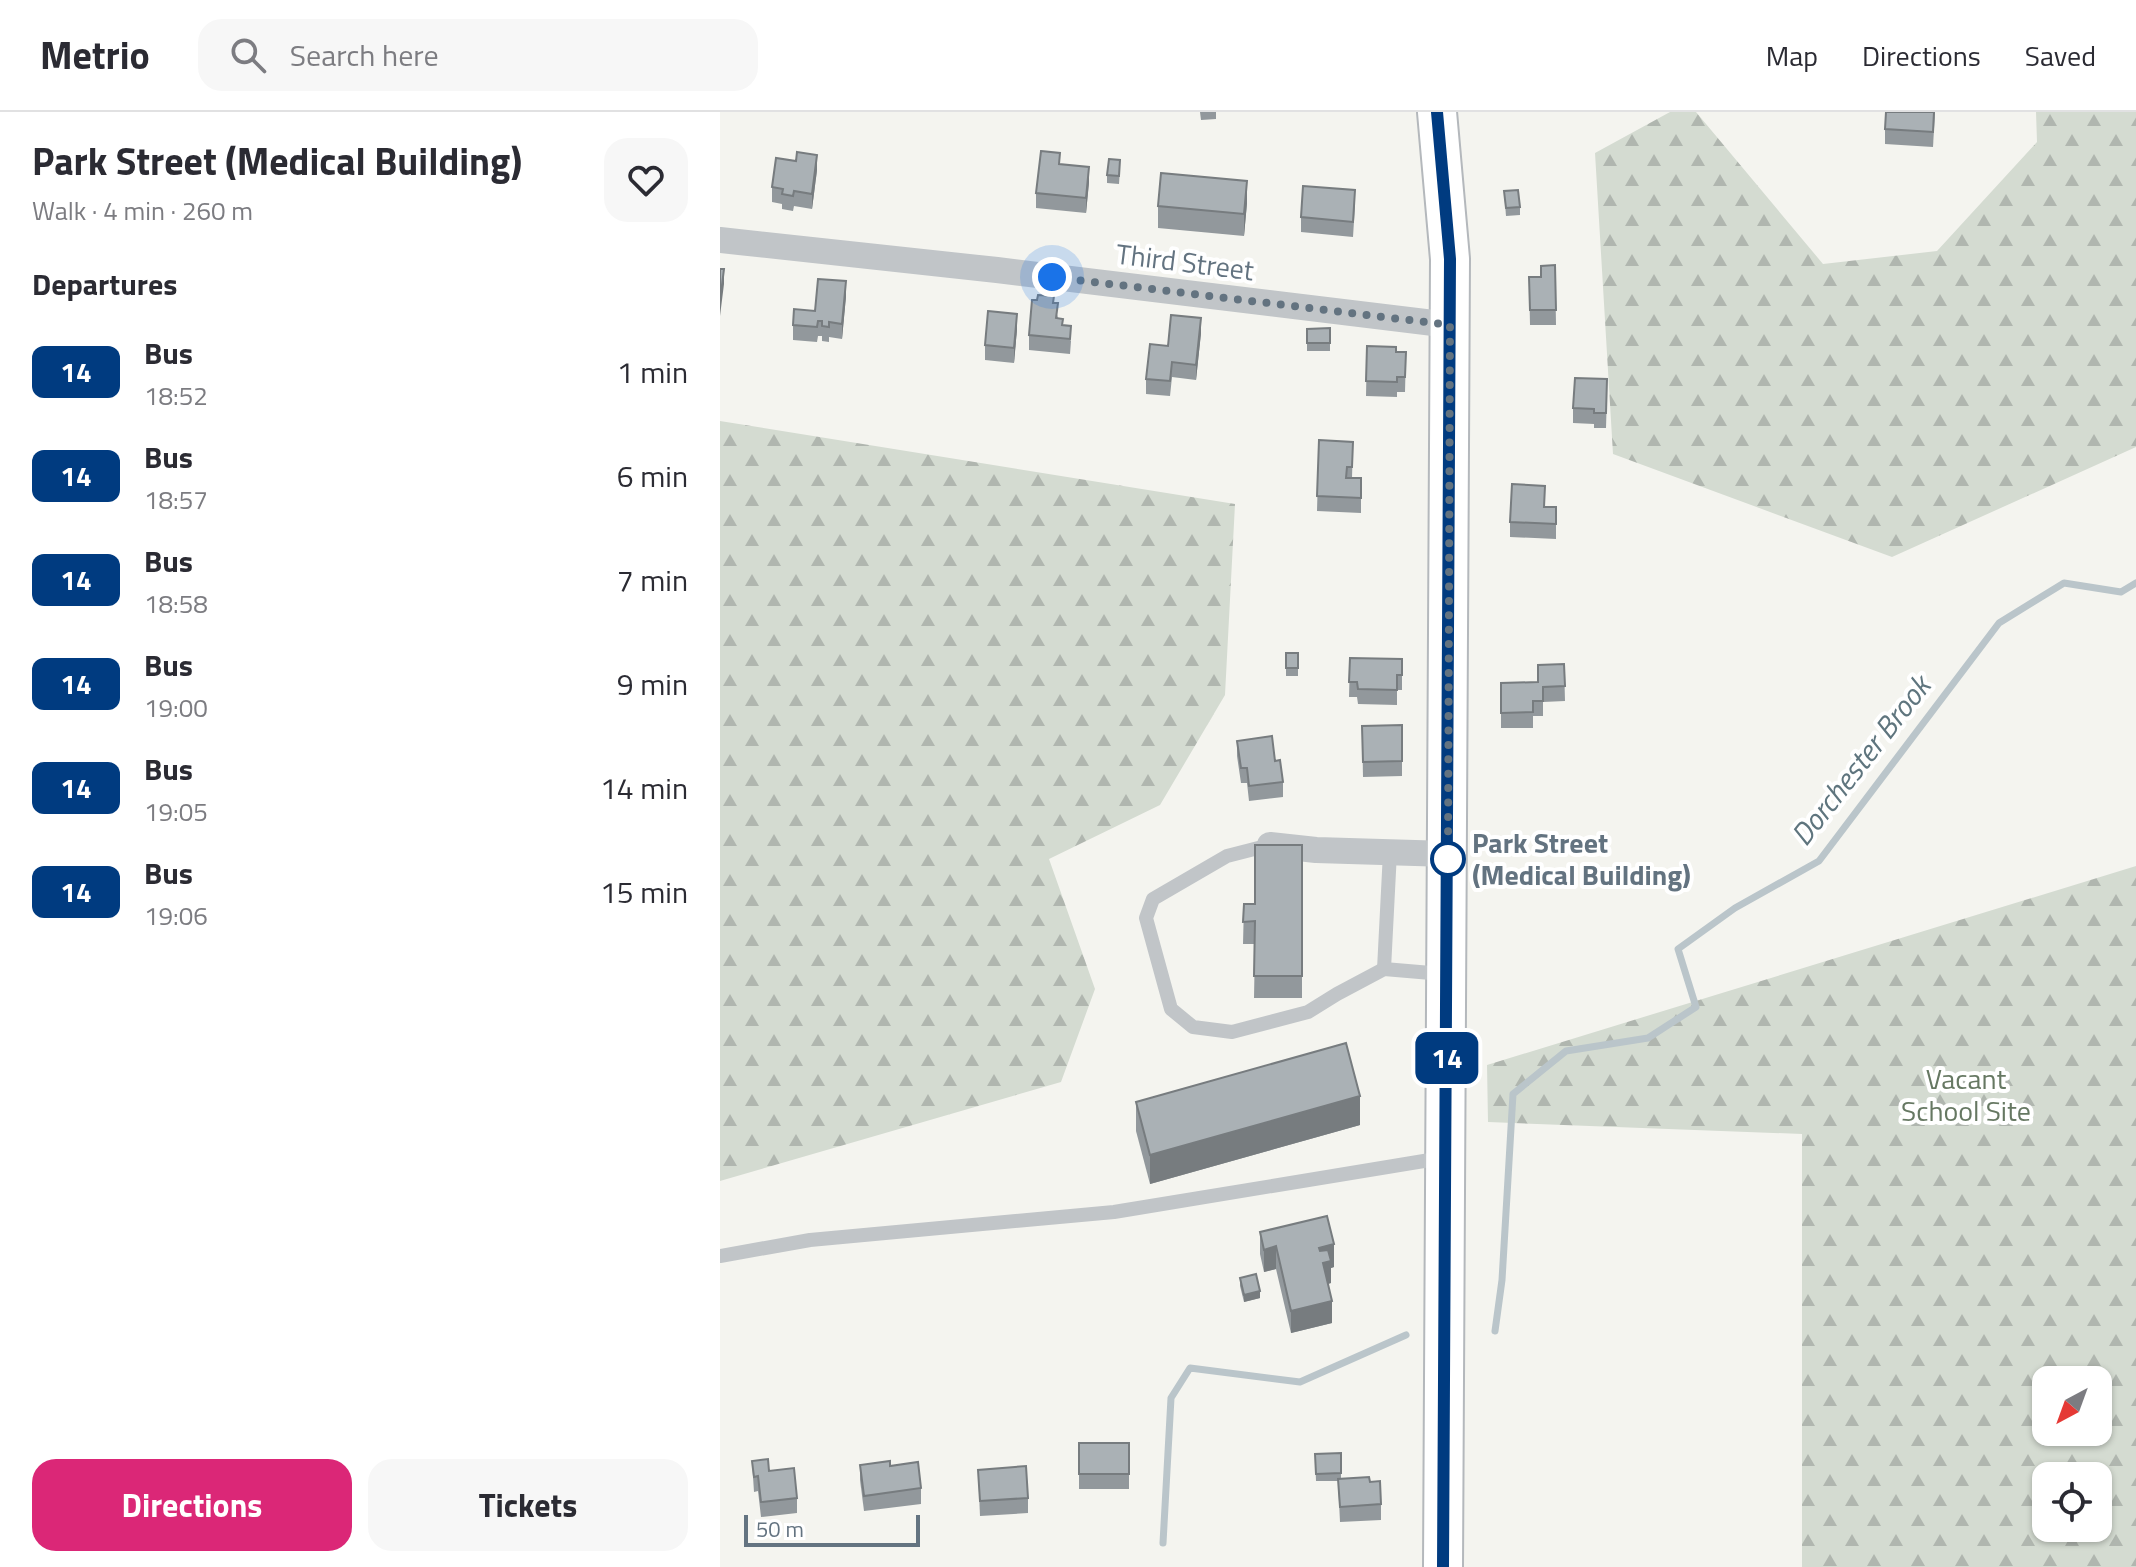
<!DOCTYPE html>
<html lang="en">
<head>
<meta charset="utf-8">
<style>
  :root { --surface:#fff; --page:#f7f7f7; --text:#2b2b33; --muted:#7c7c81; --line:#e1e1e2; --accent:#db2777 }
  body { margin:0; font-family:"Titillium Web",sans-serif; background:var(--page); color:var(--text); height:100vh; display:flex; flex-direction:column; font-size:30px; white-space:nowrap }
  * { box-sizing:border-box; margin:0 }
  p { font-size:26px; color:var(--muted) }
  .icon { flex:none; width:44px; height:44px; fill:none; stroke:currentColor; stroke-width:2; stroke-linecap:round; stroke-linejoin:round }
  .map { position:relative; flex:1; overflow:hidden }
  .drawer { display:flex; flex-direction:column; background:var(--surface); width:720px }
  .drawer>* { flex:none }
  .badge { padding:0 16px; border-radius:12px; font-size:28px; line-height:52px }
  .needle { width:52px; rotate:221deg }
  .tools { position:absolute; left:1312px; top:1254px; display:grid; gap:16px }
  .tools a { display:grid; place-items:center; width:80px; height:80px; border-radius:16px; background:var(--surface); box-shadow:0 2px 6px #0004; font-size:40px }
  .scale { position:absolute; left:24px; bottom:20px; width:176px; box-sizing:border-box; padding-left:8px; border:4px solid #637380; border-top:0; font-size:22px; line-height:28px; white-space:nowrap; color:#637380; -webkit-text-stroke:6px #fff; paint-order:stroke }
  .you { position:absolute; width:40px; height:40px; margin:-20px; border:6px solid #fff; border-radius:50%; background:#1a73e8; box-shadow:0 0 0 12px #1a73e833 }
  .map>.badge { position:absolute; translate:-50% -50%; box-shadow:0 0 0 4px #fff }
  h2 { padding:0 32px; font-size:30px; line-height:72px }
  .round { display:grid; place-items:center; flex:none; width:84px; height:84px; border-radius:24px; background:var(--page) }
  .overview { display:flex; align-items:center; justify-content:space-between; height:136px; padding:0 32px }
  h1 { font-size:38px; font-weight:700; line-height:60px }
  .action { display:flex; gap:16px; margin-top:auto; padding:16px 32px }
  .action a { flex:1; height:92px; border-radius:24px; background:var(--accent); color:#fff; font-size:32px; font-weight:700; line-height:92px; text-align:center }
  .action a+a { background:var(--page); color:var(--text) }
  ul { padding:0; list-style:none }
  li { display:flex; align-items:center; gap:24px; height:104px; padding:0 32px }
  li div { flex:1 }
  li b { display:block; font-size:30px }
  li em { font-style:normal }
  li .badge { min-width:88px; font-weight:700; text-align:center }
  header { display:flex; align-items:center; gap:48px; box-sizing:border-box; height:112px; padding:0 40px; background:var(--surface); border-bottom:2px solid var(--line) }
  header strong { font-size:38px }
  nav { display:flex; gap:44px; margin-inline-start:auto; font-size:28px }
  .search { width:560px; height:72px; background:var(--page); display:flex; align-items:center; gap:20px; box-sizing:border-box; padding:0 28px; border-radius:24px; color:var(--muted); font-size:30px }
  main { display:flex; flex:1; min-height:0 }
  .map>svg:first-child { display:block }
  .forest { fill:url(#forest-firs); fill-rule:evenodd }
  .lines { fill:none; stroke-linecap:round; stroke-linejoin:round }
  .stream { stroke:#bac5ca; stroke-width:7 }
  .secondary-casing { stroke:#b4b8bc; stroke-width:42 }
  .service { stroke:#c1c5c8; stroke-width:14 }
  .minor { stroke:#c1c5c8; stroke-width:26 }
  .secondary { stroke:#fff; stroke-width:38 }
  .wall { fill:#92989c }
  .shaded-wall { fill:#777c7f }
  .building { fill:#aab1b5; stroke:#777c7f; stroke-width:2 }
  .line-casing { stroke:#fff; stroke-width:18 }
  .line { stroke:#003b80; stroke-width:12 }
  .walk { stroke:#637380; stroke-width:8; stroke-dasharray:0 14.4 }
  .stop-dot { fill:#fff; stroke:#003b80; stroke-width:4 }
  .labels { text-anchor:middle; stroke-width:8; stroke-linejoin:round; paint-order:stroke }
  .street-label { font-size:28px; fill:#637380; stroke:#fff }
  .stop-label { font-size:28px; font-weight:bold; fill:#637380; stroke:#fff; text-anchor:start }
  .park-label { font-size:28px; fill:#667862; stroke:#fff }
  .water-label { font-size:30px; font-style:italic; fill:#5f757e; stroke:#fff }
</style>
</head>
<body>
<header>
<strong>Metrio</strong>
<div class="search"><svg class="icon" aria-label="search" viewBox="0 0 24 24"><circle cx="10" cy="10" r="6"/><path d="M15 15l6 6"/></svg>Search here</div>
<nav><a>Map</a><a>Directions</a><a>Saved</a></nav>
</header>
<main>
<section class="drawer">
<div class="overview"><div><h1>Park Street (Medical Building)</h1><p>Walk · 4 min · 260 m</p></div><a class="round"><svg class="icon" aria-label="heart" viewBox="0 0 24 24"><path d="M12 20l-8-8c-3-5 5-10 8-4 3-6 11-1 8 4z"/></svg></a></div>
<h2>Departures</h2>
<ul>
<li><span class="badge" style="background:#003b80;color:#fff">14</span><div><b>Bus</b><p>18:52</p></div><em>1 min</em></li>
<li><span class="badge" style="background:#003b80;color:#fff">14</span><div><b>Bus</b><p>18:57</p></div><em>6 min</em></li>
<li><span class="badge" style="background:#003b80;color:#fff">14</span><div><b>Bus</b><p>18:58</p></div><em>7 min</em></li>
<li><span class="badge" style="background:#003b80;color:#fff">14</span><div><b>Bus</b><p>19:00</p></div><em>9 min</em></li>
<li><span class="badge" style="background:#003b80;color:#fff">14</span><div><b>Bus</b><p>19:05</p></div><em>14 min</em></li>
<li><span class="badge" style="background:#003b80;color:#fff">14</span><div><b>Bus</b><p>19:06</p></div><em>15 min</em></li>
</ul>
<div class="action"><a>Directions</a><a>Tickets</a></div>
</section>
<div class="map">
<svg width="1416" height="1455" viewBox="0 0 1416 1455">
  <defs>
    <pattern id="forest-firs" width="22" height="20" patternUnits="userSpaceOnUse" patternTransform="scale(2)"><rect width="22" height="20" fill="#d4dbd1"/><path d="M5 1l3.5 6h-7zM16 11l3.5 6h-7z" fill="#b0b6af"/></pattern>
  </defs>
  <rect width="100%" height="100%" fill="#f4f4ef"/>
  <g class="forest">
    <path d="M 950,0 L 976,0 L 1103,152 L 1217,139 L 1317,30 L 1316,0 L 1416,0 L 1416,335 L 1172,445 L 893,342 L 875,41 Z"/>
    <path d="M 0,309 L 515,392 L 505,583 L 440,693 L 329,747 L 375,877 L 341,970 L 0,1069 Z"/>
    <path d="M 1416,754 L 1416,1455 L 1082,1455 L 1082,1022 L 768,1010 L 767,953 ZM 1378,1268 L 1378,1320 L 1326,1320 L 1326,1268 ZM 1378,1364 L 1378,1416 L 1326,1416 L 1326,1364 Z"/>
  </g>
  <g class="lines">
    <g class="stream">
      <path d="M 775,1219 L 782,1168 L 793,982 L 846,939 L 928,926 L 976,895 L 958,837 L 1015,796 L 1099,749 L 1279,511 L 1344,471 L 1401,480 L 1416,471"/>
      <path d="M 443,1431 L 451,1286 L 470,1256 L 580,1270 L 686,1223"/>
    </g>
    <g class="secondary-casing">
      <path id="secondary" d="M 717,0 L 730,147 L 723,1455"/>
    </g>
    <g class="service">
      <path d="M 550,733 L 507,744 L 433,787 L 426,806 L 451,897 L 473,915 L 512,920 L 588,900 L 617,882 L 664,857 L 723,862"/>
      <path d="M 664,857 L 670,740"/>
      <path d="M 0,1144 L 90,1128 L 394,1100 L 722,1046"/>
    </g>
    <g class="minor">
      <path d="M 0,128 L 277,158 L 730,213"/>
      <path d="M 550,733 L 596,738 L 728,742"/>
    </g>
    <use href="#secondary" class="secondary"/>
  </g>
  <g class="wall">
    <path d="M 480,0 L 496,0 L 496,7 L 481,8 Z"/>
    <path d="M 1215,0 L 1213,35 L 1165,32 L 1165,17 Z"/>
    <path d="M 340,53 L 369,70 L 366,101 L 316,96 L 316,81 Z"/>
    <path d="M 400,55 L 399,72 L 387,71 L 387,63 Z"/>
    <path d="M 97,58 L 92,97 L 74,94 L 73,99 L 62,97 L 62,92 L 52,90 L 52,75 Z"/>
    <path d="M 784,79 L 800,95 L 800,103 L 786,104 Z"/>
    <path d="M 527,91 L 524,124 L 438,116 L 438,94 Z"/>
    <path d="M 635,93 L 633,125 L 581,120 L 581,105 Z"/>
    <path d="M 835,153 L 836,213 L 810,213 L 809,165 L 821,165 Z"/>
    <path d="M 126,184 L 122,227 L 109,225 L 109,230 L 102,229 L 102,224 L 98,224 L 97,230 L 73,228 L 73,213 L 95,199 Z"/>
    <path d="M 334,191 L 338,206 L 351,229 L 350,242 L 309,238 L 309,223 Z"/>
    <path d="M 610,216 L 610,239 L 587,239 L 587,217 Z"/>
    <path d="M 297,217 L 294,251 L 265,248 L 265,233 Z"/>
    <path d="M 481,221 L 476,268 L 452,265 L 450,284 L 426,282 L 426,267 L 448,234 Z"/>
    <path d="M 647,234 L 676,240 L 686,240 L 685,280 L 677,280 L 677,285 L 646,284 Z"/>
    <path d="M 887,282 L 886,316 L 874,316 L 874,312 L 853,311 L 853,296 Z"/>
    <path d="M 599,328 L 633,330 L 632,366 L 641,366 L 641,401 L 597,399 Z"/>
    <path d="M 825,395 L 836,395 L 836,427 L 790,425 L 790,410 Z"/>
    <rect x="566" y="541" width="12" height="23"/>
    <path d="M 630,546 L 682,547 L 682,578 L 677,578 L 677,593 L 638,592 L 637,585 L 629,585 Z"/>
    <path d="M 844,552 L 845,589 L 823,590 L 823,604 L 813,604 L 813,616 L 781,616 L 781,571 L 818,570 Z"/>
    <path d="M 682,613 L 682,664 L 643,665 L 642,614 Z"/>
    <path d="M 517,629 L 555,649 L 563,670 L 563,685 L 529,689 L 527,671 L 521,671 L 517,644 Z"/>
    <path d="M 582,733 L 582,886 L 534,886 L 535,832 L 523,832 L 524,792 L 535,792 Z"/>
    <path d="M 416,990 L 640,1013 L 430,1072 L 416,1019 Z"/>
    <path d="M 540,1120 L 614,1155 L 611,1156 L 611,1171 L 608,1172 L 612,1211 L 571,1221 L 556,1157 L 544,1160 L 540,1142 Z"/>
    <path d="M 520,1166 L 540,1186 L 524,1190 L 520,1174 Z"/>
    <rect x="359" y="1331" width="50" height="46"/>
    <path d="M 621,1341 L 621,1367 L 650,1370 L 661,1392 L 661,1408 L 620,1410 L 618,1369 L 596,1369 L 595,1342 Z"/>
    <path d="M 32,1349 L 49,1359 L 77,1386 L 77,1401 L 41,1405 L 38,1379 L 34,1380 Z"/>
    <path d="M 140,1353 L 170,1354 L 201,1376 L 201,1392 L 144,1399 L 140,1368 Z"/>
    <path d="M 258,1358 L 308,1386 L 308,1401 L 260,1404 Z"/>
  </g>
  <g class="shaded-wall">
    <path d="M 97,43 L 97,58 L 92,97 L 92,82 Z"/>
    <path d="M 369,55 L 369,70 L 366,101 L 366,86 Z"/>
    <path d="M 527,69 L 527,91 L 524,124 L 524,102 Z"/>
    <path d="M 4,157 L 4,172 L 0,204 L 0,189 Z"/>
    <path d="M 126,169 L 126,184 L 122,227 L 122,212 Z"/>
    <path d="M 297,202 L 297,217 L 294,251 L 294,236 Z"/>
    <path d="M 481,206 L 481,221 L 476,268 L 476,253 Z"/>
    <path d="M 640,984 L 640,1013 L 430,1072 L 430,1043 Z"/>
    <path d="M 614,1132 L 614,1155 L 611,1156 L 611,1171 L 603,1173 L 599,1136 Z"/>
    <path d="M 556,1134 L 556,1157 L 544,1160 L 544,1138 Z"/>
    <path d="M 540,1179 L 540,1186 L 524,1190 L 524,1183 Z"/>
    <path d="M 612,1189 L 612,1211 L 571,1221 L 571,1199 Z"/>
  </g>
  <g class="building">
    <path d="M 1166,0 L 1214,0 L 1213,20 L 1165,17 Z"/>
    <path d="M 321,39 L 340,41 L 339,52 L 369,55 L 366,86 L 316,81 Z"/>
    <path d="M 77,40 L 97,43 L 92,82 L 74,79 L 73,84 L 62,82 L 63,77 L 52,75 L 56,46 L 76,49 Z"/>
    <path d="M 389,47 L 400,48 L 399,64 L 387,63 Z"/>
    <path d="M 441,61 L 527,69 L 524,102 L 438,94 Z"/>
    <path d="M 583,74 L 635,78 L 633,110 L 581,105 Z"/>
    <path d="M 798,78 L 800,95 L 786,96 L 784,79 Z"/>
    <path d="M 835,153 L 836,198 L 810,198 L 809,165 L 821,165 L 821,154 Z"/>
    <path d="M 0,157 L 4,157 L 0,189 Z"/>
    <path d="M 98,167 L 126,169 L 122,212 L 109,210 L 109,215 L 102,214 L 102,209 L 98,209 L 97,215 L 73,213 L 74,197 L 95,199 Z"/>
    <path d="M 318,183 L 334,184 L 333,191 L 338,191 L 336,206 L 343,207 L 342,213 L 351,214 L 350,227 L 309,223 L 312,188 L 317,188 Z"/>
    <path d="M 268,199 L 297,202 L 294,236 L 265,233 Z"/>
    <path d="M 451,203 L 481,206 L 476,253 L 452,250 L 450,269 L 426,267 L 430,232 L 448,234 Z"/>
    <path d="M 610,216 L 610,231 L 587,231 L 587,217 Z"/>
    <path d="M 647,234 L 676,235 L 676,240 L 686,240 L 685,265 L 677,265 L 677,270 L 646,269 Z"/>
    <path d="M 855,266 L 887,267 L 886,301 L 874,301 L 874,297 L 853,296 Z"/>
    <path d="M 599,328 L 633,330 L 632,355 L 627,355 L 626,366 L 641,366 L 641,386 L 597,384 Z"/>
    <path d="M 792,372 L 825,374 L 824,395 L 836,395 L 836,412 L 790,410 Z"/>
    <rect x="566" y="541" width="12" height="15"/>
    <path d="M 630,546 L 682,547 L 682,563 L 677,563 L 677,578 L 638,577 L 637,570 L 629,570 Z"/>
    <path d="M 844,552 L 845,574 L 823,575 L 823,589 L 813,589 L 813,600 L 781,601 L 781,571 L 818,570 L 818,553 Z"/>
    <path d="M 682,613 L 682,649 L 643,650 L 642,614 Z"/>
    <path d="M 552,624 L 555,649 L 560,648 L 563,670 L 529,674 L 527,656 L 521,656 L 517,629 Z"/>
    <path d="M 535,733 L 582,733 L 582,864 L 534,864 L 535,809 L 523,810 L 524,792 L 535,792 Z"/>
    <path d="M 626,931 L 640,984 L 430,1043 L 416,990 Z"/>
    <path d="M 607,1104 L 614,1132 L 599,1136 L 600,1139 L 608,1138 L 611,1149 L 603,1151 L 612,1189 L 571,1199 L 556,1134 L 544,1138 L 540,1120 Z"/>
    <path d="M 536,1162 L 540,1179 L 524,1183 L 520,1166 Z"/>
    <rect x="359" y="1331" width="50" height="31"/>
    <path d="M 621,1341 L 621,1361 L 596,1362 L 595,1342 Z"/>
    <path d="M 48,1347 L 49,1359 L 74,1356 L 77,1386 L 41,1390 L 38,1364 L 34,1365 L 32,1349 Z"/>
    <path d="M 170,1349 L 170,1354 L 198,1350 L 201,1376 L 144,1384 L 140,1353 Z"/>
    <path d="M 306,1354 L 308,1386 L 260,1389 L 258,1358 Z"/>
    <path d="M 649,1365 L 650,1370 L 660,1369 L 661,1392 L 620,1395 L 618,1367 Z"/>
  </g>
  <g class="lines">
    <g class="line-casing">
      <path id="line" d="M 717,0 L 730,147 L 723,1455"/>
    </g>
    <use href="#line" class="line"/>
    <path class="walk" d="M 332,165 L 730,213 L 728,747"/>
  </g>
  <circle class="stop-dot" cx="728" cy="747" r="16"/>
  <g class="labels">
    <g class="street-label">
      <text transform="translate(465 150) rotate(7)" y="10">Third Street</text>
    </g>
    <g class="stop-label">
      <text x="752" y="741">Park Street<tspan x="752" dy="32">(Medical Building)</tspan></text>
    </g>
    <g class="park-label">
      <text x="1246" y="977">Vacant<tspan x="1246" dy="32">School Site</tspan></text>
    </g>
    <g class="water-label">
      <text transform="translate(1141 649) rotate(-52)" y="10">Dorchester Brook</text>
    </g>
  </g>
</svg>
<div class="tools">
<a><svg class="needle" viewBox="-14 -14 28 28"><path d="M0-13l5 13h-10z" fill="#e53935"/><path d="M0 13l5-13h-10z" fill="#7c7c81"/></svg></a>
<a><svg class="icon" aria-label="locate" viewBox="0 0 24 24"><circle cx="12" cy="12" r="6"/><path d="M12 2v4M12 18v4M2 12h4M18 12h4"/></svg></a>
</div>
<div class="scale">50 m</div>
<div class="you" style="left:332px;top:165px"></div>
<b class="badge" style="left:727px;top:946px;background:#003b80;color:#fff">14</b>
</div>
</main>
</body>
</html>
